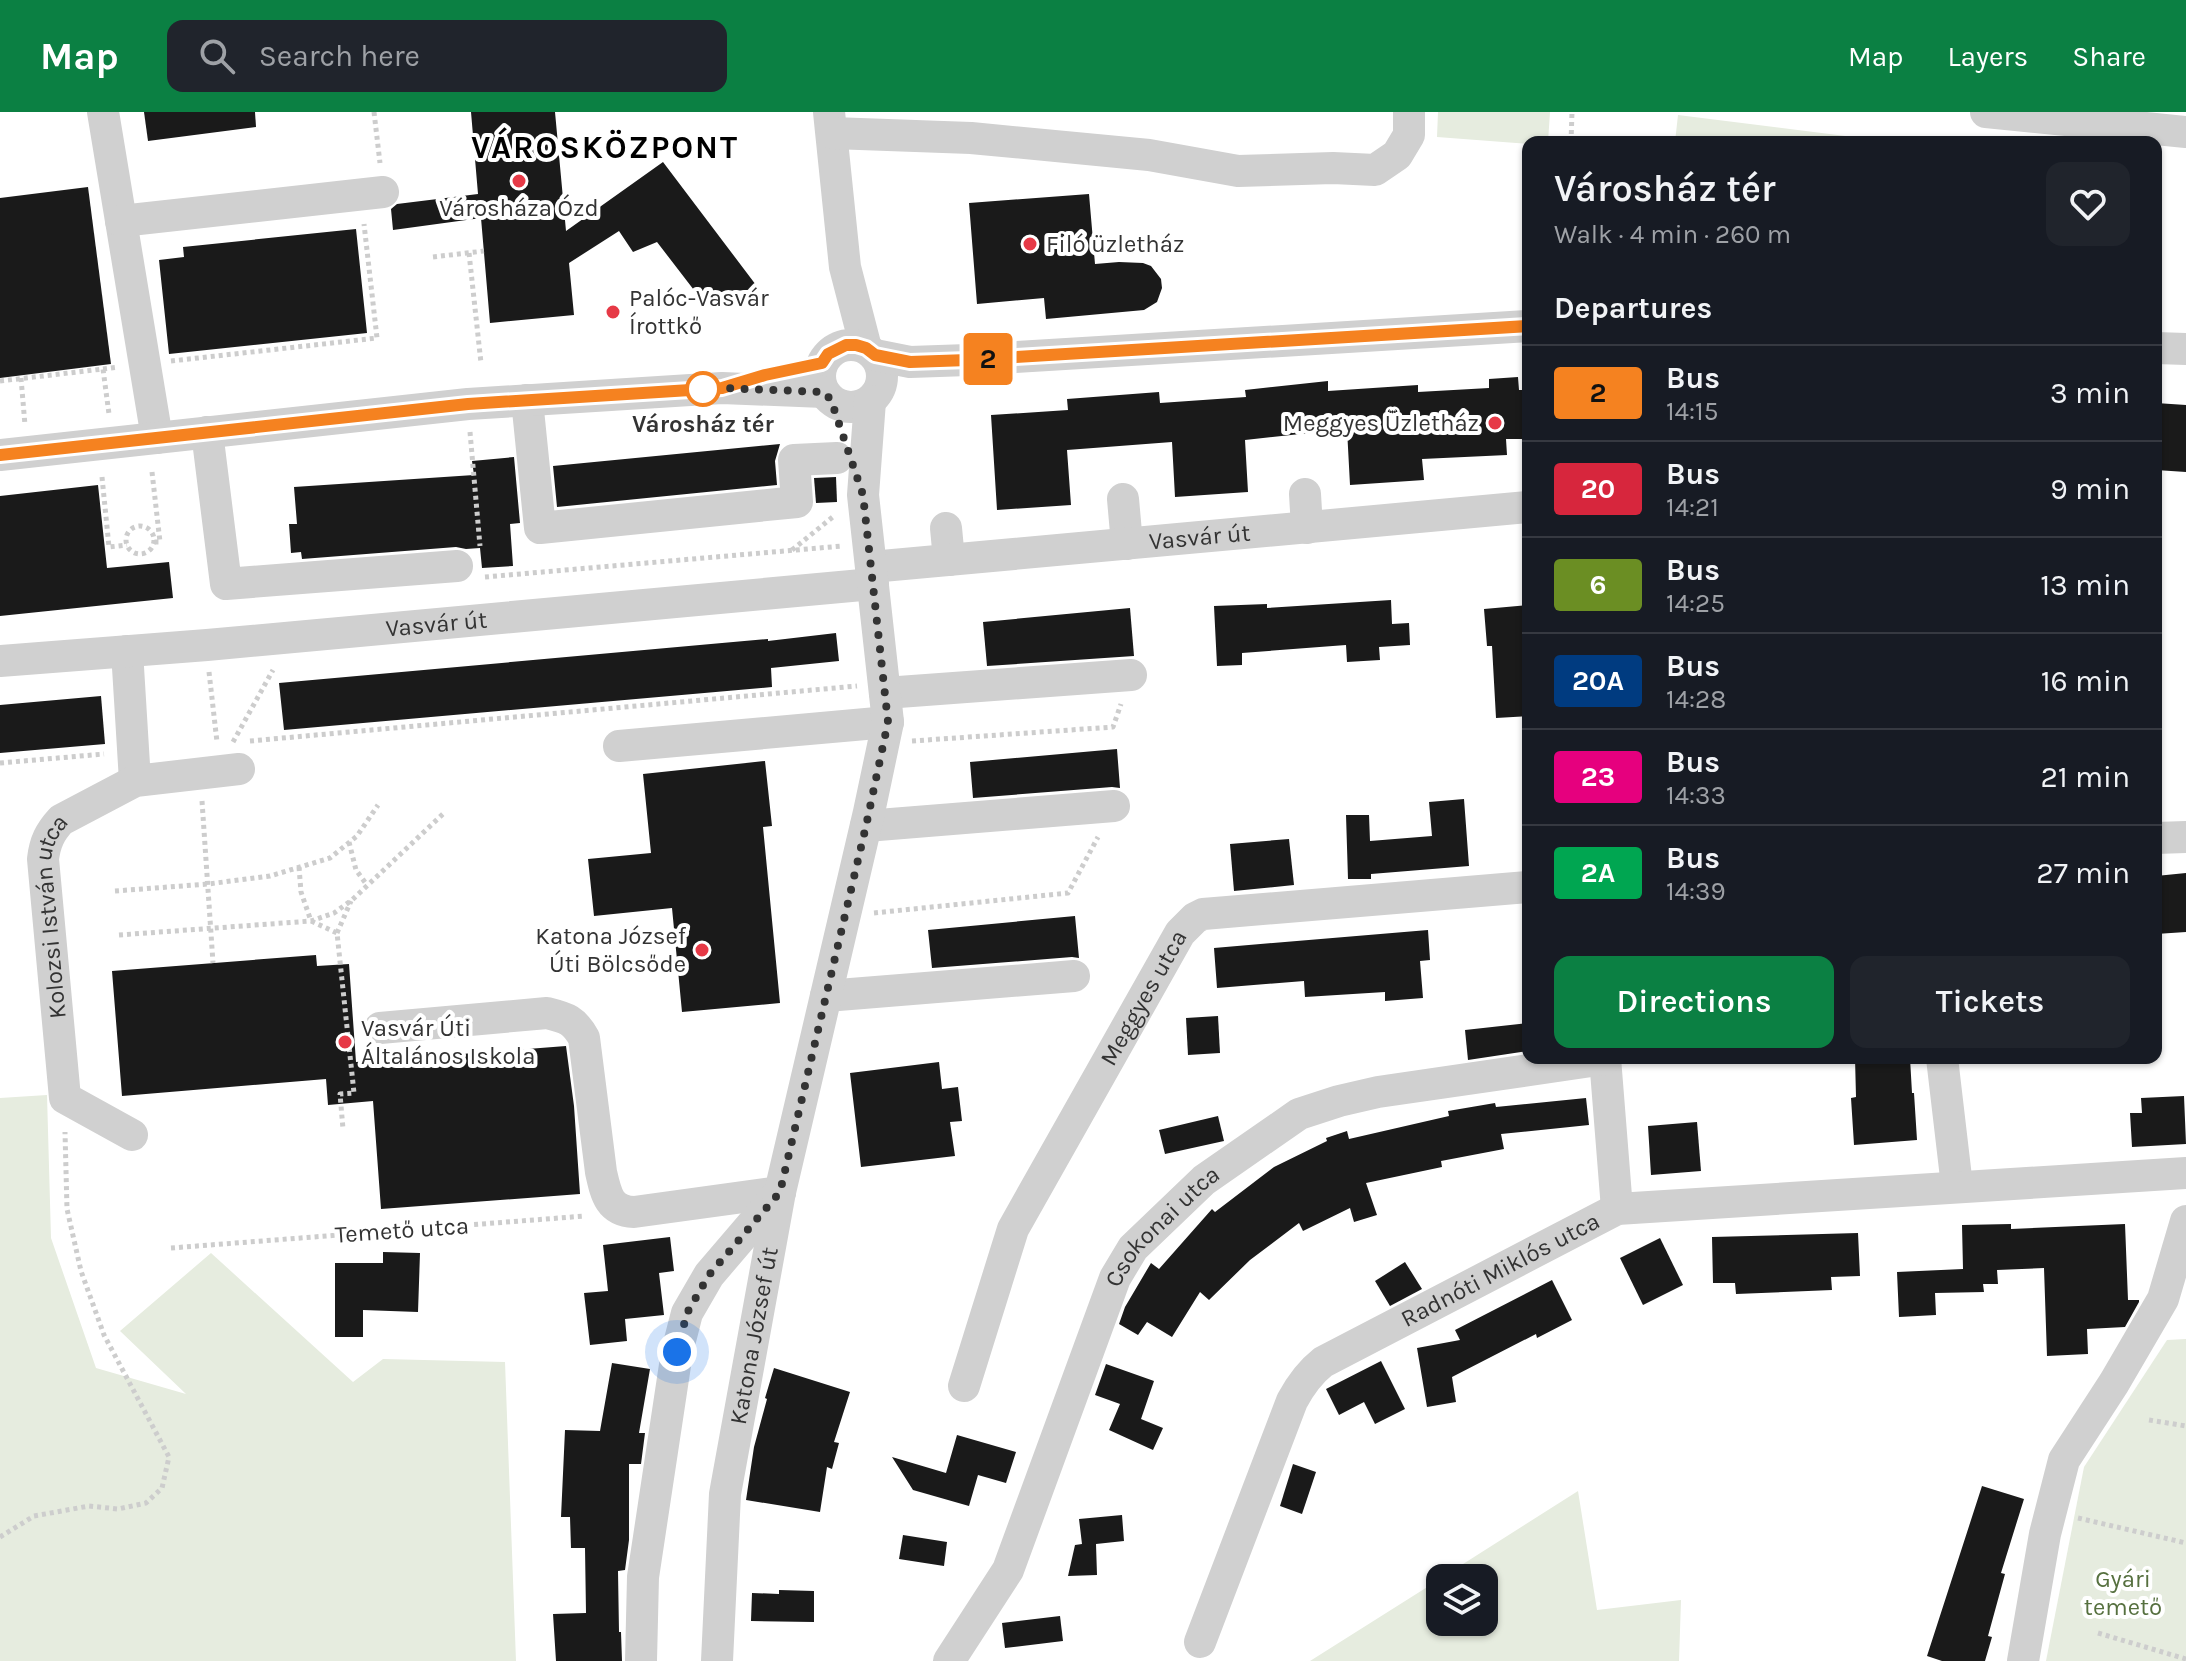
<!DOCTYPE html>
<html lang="en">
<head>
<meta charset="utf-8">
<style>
  :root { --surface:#171b24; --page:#20242c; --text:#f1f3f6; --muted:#9ea1a6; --line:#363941; --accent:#0b8043 }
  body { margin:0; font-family:Karla,sans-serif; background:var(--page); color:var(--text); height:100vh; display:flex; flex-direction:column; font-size:30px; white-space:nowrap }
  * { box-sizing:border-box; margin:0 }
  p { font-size:26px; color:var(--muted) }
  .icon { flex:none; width:44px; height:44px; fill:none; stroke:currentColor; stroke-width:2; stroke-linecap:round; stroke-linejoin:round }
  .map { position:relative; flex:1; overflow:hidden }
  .sheet { position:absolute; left:1522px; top:24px; width:640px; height:928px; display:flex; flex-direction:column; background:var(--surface); border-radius:16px; box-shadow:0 2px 6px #0004 }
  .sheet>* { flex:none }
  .badge { padding:0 16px; border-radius:6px; font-size:28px; line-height:52px }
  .controls { position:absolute; left:1426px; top:1452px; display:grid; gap:16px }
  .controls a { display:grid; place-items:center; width:72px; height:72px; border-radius:16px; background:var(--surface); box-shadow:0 2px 6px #0004; font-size:40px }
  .you { position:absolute; width:40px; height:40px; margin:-20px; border:6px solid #fff; border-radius:50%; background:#1a73e8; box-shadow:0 0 0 12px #1a73e833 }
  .map>.badge { position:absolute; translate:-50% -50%; box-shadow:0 0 0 4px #fff }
  h2 { padding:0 32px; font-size:30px; line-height:72px }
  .round { display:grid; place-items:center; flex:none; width:84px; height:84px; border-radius:16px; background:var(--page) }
  .overview { display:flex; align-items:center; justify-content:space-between; height:136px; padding:0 32px }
  h1 { font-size:38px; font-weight:600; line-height:60px }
  .primary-button { display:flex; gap:16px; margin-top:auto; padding:16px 32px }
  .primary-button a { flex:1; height:92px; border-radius:16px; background:var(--accent); color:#fff; font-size:32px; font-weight:600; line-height:92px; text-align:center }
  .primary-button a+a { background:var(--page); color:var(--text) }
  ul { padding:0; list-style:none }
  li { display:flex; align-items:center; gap:24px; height:96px; padding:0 32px; border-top:2px solid var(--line) }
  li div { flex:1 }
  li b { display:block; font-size:30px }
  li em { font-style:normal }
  li .badge { min-width:88px; font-weight:700; text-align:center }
  header { display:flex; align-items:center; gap:48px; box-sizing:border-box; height:112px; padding:0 40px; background:var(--accent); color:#fff }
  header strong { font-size:38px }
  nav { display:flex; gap:44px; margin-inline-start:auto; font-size:28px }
  .search { width:560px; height:72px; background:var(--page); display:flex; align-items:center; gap:20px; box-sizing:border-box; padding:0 28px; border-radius:16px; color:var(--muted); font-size:30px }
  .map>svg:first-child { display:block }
  .green { fill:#e6ecdf }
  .building { fill:#1a1a1a }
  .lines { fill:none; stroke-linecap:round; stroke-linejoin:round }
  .path { stroke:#cdcdcd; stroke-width:5; stroke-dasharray:4 4; stroke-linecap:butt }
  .minor { stroke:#d0d0d0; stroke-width:32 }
  .line-casing { stroke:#fff; stroke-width:18 }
  .line { stroke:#f58220; stroke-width:12 }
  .walk { stroke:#333; stroke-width:8; stroke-dasharray:0 14.4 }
  .poi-dot { fill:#e63946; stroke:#fff; stroke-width:3 }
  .stop-dot { fill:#fff; stroke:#f58220; stroke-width:4 }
  .labels { text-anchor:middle; stroke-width:8; stroke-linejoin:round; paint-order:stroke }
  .poi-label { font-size:24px; fill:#333; stroke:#fff; text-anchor:start }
  .stop-label { font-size:24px; font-weight:bold; fill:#333; stroke:#fff }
  .street-label { font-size:24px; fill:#333; stroke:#fff }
  .park-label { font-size:24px; fill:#56703f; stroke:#fff }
  .district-label { font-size:32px; font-weight:bold; letter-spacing:2px; fill:#000; stroke:#fff }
</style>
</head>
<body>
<header>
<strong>Map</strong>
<div class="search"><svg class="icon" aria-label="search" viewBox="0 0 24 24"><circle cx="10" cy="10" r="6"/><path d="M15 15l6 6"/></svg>Search here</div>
<nav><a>Map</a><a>Layers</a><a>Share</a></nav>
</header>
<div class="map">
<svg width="2186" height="1549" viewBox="0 0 2186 1549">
  <rect width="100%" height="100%" fill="#fff"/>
  <g class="green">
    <path d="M 1438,0 L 1550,0 L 1548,30 L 1528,30 L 1528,32 L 1437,25 Z"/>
    <path d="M 1678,3 L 1885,29 L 1885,30 L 1675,30 Z"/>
    <path d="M 47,983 L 51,1126 L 96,1256 L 186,1282 L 120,1219 L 211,1141 L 353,1270 L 383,1247 L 505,1250 L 516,1549 L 0,1549 L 0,986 Z"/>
    <path d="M 2186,1227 L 2186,1549 L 2046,1549 L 2084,1355 L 2167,1228 Z"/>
    <path d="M 1578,1379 L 1597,1498 L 1681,1488 L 1679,1549 L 1310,1549 L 1440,1467 L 1440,1510 L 1484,1510 L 1484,1466 L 1441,1466 Z"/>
  </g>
  <g class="building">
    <path d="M 144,0 L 255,0 L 256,15 L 148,29 Z"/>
    <path d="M 471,0 L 555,0 L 566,119 L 663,50 L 759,177 L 697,182 L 657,130 L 633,140 L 619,119 L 569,151 L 574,203 L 490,211 L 481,106 L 393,118 L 391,97 L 397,92 L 478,82 Z"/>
    <path d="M 88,75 L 111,252 L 0,266 L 0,86 Z"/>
    <path d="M 1089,82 L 1095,152 L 1119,150 L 1143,151 L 1151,154 L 1161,167 L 1162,176 L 1157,190 L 1144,198 L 1046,207 L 1044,186 L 977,192 L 969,91 Z"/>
    <path d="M 356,117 L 367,221 L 169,242 L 159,148 L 184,145 L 183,135 Z"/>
    <path d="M 1518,265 L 1519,278 L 1528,278 L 1528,327 L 1506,327 L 1507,343 L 1422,347 L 1424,368 L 1350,373 L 1347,317 L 1245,328 L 1248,380 L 1175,385 L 1172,330 L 1067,338 L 1071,393 L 997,398 L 991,303 L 1068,298 L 1067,287 L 1159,280 L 1160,291 L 1246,285 L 1245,278 L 1328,269 L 1328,279 L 1418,273 L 1418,280 L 1489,276 L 1489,267 Z"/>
    <path d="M 2156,291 L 2186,293 L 2186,360 L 2156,358 Z"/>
    <path d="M 780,332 L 775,349 L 777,373 L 557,395 L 553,354 Z"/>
    <path d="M 514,345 L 520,411 L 510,412 L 513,454 L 482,456 L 480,436 L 466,437 L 456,435 L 302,447 L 301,440 L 291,441 L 289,412 L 297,412 L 294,375 L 474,363 L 472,349 Z"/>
    <path d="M 836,365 L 837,390 L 816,391 L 814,366 Z"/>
    <path d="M 98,373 L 107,456 L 169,450 L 173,486 L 0,504 L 0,384 Z"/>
    <path d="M 1391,488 L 1392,512 L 1409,511 L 1410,533 L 1379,535 L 1380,548 L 1347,550 L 1346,533 L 1242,541 L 1242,553 L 1217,554 L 1214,494 L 1267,492 L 1267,496 Z"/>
    <path d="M 1528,493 L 1528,604 L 1496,606 L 1492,534 L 1487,534 L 1484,497 Z"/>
    <path d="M 1130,496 L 1134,544 L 987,554 L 983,510 Z"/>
    <path d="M 836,521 L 839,549 L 771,556 L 772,575 L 284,618 L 279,571 L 722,531 L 768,527 L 768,529 Z"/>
    <path d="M 101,584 L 105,632 L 0,641 L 0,593 Z"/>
    <path d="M 1117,637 L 1120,676 L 1112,675 L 973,686 L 970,650 Z"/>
    <path d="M 765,649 L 772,714 L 763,715 L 780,891 L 682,900 L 672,796 L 594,804 L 588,747 L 651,741 L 643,662 Z"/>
    <path d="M 1464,687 L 1469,754 L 1371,762 L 1371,767 L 1348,767 L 1346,703 L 1369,703 L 1370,729 L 1432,724 L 1429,690 Z"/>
    <path d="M 1289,727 L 1294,773 L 1234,779 L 1230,732 Z"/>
    <path d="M 2186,761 L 2186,820 L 2156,822 L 2156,764 Z"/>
    <path d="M 1075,804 L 1079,846 L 1072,845 L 932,856 L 928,818 Z"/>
    <path d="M 1428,818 L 1430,848 L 1420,849 L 1423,886 L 1385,889 L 1385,880 L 1305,885 L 1304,869 L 1217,876 L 1214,836 Z"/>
    <path d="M 316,843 L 317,854 L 349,852 L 356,950 L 566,934 L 574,994 L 580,1082 L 381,1097 L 373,989 L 328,993 L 326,967 L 122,984 L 112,859 Z"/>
    <path d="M 1218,904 L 1220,941 L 1188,943 L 1186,906 Z"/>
    <path d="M 1528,911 L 1528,939 L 1468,948 L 1465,918 Z"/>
    <path d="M 1855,946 L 1910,946 L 1912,981 L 1914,981 L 1917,1028 L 1854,1033 L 1851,986 L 1856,985 Z"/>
    <path d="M 939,950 L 942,977 L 958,975 L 962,1009 L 950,1010 L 955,1044 L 861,1055 L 850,961 Z"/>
    <path d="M 2184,984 L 2186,1032 L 2132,1035 L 2130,1001 L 2142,1001 L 2141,986 Z"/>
    <path d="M 1586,986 L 1589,1013 L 1501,1022 L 1504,1037 L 1441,1049 L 1442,1055 L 1366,1071 L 1377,1103 L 1354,1110 L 1350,1096 L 1303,1119 L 1299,1111 L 1250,1148 L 1209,1188 L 1200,1180 L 1172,1225 L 1147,1210 L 1138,1223 L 1119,1212 L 1125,1195 L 1151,1151 L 1159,1157 L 1212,1097 L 1215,1100 L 1274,1055 L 1327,1029 L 1326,1026 L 1347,1019 L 1349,1027 L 1449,1004 L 1448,999 L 1495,991 L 1496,995 Z"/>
    <path d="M 1218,1004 L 1224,1029 L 1165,1042 L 1159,1018 Z"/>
    <path d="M 1697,1010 L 1701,1059 L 1651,1063 L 1648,1014 Z"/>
    <path d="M 2011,1112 L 2011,1117 L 2125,1112 L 2128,1188 L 2139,1188 L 2139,1190 L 2125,1215 L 2087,1217 L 2088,1242 L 2047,1244 L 2044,1156 L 1997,1158 L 1998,1172 L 1983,1172 L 1984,1180 L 1935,1181 L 1936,1203 L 1899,1205 L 1897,1160 L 1963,1157 L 1962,1113 Z"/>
    <path d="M 1858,1121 L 1860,1164 L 1831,1165 L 1832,1178 L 1736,1182 L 1735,1171 L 1713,1171 L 1712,1125 Z"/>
    <path d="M 670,1125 L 674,1159 L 659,1161 L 664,1203 L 625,1207 L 627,1229 L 590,1233 L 584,1181 L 608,1179 L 603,1133 Z"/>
    <path d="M 1660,1126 L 1683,1173 L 1643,1193 L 1620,1146 Z"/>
    <path d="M 383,1140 L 420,1141 L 418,1200 L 363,1198 L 363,1225 L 335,1225 L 335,1151 L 383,1151 Z"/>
    <path d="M 1405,1150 L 1422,1177 L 1390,1194 L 1375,1169 Z"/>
    <path d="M 1552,1168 L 1572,1208 L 1537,1226 L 1536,1222 L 1452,1265 L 1456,1290 L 1427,1295 L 1417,1236 L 1460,1228 L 1455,1218 Z"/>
    <path d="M 1381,1249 L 1405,1297 L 1375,1312 L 1364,1290 L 1339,1303 L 1326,1277 Z"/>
    <path d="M 612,1251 L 650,1257 L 639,1321 L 645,1321 L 641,1352 L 629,1352 L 629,1428 L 625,1458 L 618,1459 L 619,1520 L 621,1520 L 622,1549 L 556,1549 L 553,1502 L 586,1501 L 585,1436 L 571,1436 L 570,1405 L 561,1405 L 565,1318 L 600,1319 Z"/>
    <path d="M 1106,1252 L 1154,1269 L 1141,1307 L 1163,1316 L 1153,1338 L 1109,1318 L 1120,1292 L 1095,1283 Z"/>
    <path d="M 774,1256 L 850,1280 L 834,1330 L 839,1331 L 832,1357 L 827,1355 L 820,1400 L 746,1388 L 754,1335 L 767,1287 L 765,1286 Z"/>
    <path d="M 957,1323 L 1016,1340 L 1006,1371 L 978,1363 L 969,1394 L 913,1378 L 892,1345 L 946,1361 Z"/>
    <path d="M 1293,1352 L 1316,1360 L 1302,1402 L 1280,1394 Z"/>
    <path d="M 1982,1374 L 2024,1387 L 2001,1461 L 2005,1462 L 1988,1524 L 1992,1525 L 1985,1549 L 1942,1549 L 1927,1544 Z"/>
    <path d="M 1122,1403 L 1124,1429 L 1096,1432 L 1097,1463 L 1068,1464 L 1075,1433 L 1082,1432 L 1079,1407 Z"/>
    <path d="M 903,1423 L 947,1430 L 944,1454 L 899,1447 Z"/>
    <path d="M 779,1478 L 814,1479 L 814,1510 L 751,1509 L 752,1481 L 779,1482 Z"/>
    <path d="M 1060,1504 L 1063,1529 L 1005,1536 L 1002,1511 Z"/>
  </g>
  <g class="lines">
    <g class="path">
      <path d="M 374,0 L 380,51"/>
      <path d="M 1571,30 L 1572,0"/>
      <path d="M 469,141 L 481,251"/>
      <path d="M 433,145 L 484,139"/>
      <path d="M 171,249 L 377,226 L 364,112"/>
      <path d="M 103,257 L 118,255"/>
      <path d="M 21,266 L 25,313"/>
      <path d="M 0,269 L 103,257 L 109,302"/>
      <path d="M 470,320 L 480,434"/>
      <path d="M 152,360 L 160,430 L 154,430"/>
      <path d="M 102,365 L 109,435 L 127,433"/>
      <circle cx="140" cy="428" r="14"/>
      <path d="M 792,438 L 834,404"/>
      <path d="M 485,465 L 842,434"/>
      <path d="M 209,560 L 217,630"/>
      <path d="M 250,629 L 857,574"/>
      <path d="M 912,629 L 1113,615 L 1121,592"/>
      <path d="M 233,630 L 273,558"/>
      <path d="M 0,651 L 104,642"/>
      <path d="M 202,689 L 213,851"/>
      <path d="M 349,730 L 356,758 L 367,773"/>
      <path d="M 299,755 L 301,780 L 311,809 L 337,821 L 354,981 L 340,982 L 343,1017"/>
      <path d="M 115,779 L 208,772 L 270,764 L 330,746 L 357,724 L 378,693"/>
      <path d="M 874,801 L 1068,781 L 1098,725"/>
      <path d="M 337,821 L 351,789"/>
      <path d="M 119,823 L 311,809 L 334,801 L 352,788 L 444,701"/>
      <path d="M 171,1136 L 585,1104"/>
      <path d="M 2149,1308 L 2186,1314"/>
      <path d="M 2078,1406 L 2186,1431"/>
      <path d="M 0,1425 L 34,1404 L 89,1394 L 118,1397 L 146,1391 L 162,1376 L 169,1345 L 104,1223 L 81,1159 L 67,1097 L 65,1020"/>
      <path d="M 2098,1521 L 2186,1547"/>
    </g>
    <g class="minor">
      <path d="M 103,0 L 157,326"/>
      <path d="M 829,0 L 845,155 L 866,236"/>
      <path d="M 1986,0 L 2186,20"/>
      <path d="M 832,21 L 971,26 L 1149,43 L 1238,59 L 1333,56 L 1375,58 L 1397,43 L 1409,23 L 1409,0"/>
      <path d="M 121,109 L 383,80"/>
      <circle cx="851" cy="264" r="31"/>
      <path d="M 2156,236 L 2186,237"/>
      <path d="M 875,243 L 910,250 L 968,248 L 1528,214"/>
      <path d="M 527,288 L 540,416 L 797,390 L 794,348 L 837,346"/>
      <path d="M 207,320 L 226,472 L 457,454"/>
      <path d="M 0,343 L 468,292 L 722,276 L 824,280"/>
      <path d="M 1305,382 L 1307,416"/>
      <path d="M 1123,387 L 1127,432"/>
      <path d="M 946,416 L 949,448"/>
      <path id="s1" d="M 871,455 L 1528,395"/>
      <path d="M 127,539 L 135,669"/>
      <path id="s2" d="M 0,549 L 207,533 L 873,472"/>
      <path d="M 885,581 L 1131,563"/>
      <path d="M 619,634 L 888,610"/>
      <path d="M 866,714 L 1114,694"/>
      <path d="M 2156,726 L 2186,725"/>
      <path d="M 826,884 L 1074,864"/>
      <path d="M 380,916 L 547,901 C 567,906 574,908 584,926 L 601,1060 C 606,1082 609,1099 634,1100 L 780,1080"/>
      <path d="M 1605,946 L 1617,1097"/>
      <path d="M 1942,946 L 1957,1074"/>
      <path id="s3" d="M 132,1023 L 65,986 L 43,747 C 45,730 50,720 61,708 L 135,669 L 239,657"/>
      <path id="s4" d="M 964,1274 L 1013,1117 L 1180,821 L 1195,806 L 1203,802 L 1528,775"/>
      <path id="s5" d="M 1200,1530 L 1292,1289 C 1300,1274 1309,1261 1323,1250 L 1617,1097 L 2186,1061"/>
      <path d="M 641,1549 L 643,1465 L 677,1240 L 687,1201 L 709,1163 L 780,1080"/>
      <path id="s6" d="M 717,1549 L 725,1382 L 780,1080 L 869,700 L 888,610 L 863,383 L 870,289"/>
      <path id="s7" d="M 949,1549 L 1008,1458 L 1115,1166 L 1133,1136 L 1204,1068 L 1299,1002 L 1339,989 L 1378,980 L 1605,947"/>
      <path d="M 2023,1549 L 2045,1422 L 2064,1348 L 2114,1271 L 2163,1187 L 2186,1109"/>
    </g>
  </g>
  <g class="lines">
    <g class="line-casing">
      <path id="line" d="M 0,343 L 468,292 L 722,276 L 765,263 L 822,251 L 828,242 L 846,233 L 856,233 L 866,236 L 875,243 L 910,250 L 968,248 L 1528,214"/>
    </g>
    <use href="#line" class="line"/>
    <path class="walk" d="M 677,1240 L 687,1201 L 709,1163 L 780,1080 L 866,714 L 888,610 L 863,383 L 831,288 L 824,280 L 722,276 L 694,277 L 703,277"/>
  </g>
  <g class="poi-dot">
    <circle cx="519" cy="69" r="8"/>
    <circle cx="1030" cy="132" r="8"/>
    <circle cx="613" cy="200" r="8"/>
    <circle cx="1495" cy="311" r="8"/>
    <circle cx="702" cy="838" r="8"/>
    <circle cx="345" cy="930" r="8"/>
  </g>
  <circle class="stop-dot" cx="703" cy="277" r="16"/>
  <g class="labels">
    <g class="poi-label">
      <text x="519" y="104" text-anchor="middle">Városháza Ózd</text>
      <text x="1046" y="140">Filó üzletház</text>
      <text x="629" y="194">Palóc-Vasvár<tspan x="629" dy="28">Írottkő</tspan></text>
      <text x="1479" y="319" text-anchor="end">Meggyes Üzletház</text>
      <text x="686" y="832" text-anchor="end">Katona József<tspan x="686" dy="28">Úti Bölcsőde</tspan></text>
      <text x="361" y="924">Vasvár Úti<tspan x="361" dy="28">Általános Iskola</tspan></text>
    </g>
    <g class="stop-label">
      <text x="703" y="320">Városház tér</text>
    </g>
    <g class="street-label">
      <text dy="8" stroke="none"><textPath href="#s1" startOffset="330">Vasvár út</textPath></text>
      <text dy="8" stroke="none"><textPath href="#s2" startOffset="438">Vasvár út</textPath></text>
      <text dy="8" stroke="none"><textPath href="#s3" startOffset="260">Kolozsi István utca</textPath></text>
      <text dy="8" stroke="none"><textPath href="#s4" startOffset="430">Meggyes utca</textPath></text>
      <text transform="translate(402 1118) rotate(-4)" y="8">Temető utca</text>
      <text dy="8" stroke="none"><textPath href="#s7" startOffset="490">Csokonai utca</textPath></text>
      <text dy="8" stroke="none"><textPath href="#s5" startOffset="508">Radnóti Miklós utca</textPath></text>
      <text dy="8" stroke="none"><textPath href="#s6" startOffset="328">Katona József út</textPath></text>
    </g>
    <g class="park-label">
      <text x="2123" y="1475">Gyári<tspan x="2123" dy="28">temető</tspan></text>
    </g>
    <g class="district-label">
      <text x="605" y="46">VÁROSKÖZPONT</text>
    </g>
  </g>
</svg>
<div class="controls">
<a><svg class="icon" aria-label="layers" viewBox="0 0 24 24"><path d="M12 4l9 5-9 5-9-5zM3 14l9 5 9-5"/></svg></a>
</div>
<div class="you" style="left:677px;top:1240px"></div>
<b class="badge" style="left:988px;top:247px;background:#f58220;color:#111">2</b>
<section class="sheet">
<div class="overview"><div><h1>Városház tér</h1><p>Walk · 4 min · 260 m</p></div><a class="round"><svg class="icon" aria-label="heart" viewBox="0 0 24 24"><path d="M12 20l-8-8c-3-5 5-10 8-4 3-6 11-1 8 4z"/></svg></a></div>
<h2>Departures</h2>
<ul>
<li><span class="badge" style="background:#f58220;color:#111">2</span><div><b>Bus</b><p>14:15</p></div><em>3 min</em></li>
<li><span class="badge" style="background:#d7263d;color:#fff">20</span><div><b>Bus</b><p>14:21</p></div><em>9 min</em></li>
<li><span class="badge" style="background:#6b8e23;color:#fff">6</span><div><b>Bus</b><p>14:25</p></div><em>13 min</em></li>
<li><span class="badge" style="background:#003b80;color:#fff">20A</span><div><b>Bus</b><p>14:28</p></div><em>16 min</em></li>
<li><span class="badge" style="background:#e6007e;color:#fff">23</span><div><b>Bus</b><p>14:33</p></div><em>21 min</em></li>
<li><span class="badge" style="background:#00a651;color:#fff">2A</span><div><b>Bus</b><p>14:39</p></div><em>27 min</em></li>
</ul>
<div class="primary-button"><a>Directions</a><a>Tickets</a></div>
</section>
</div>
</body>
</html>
